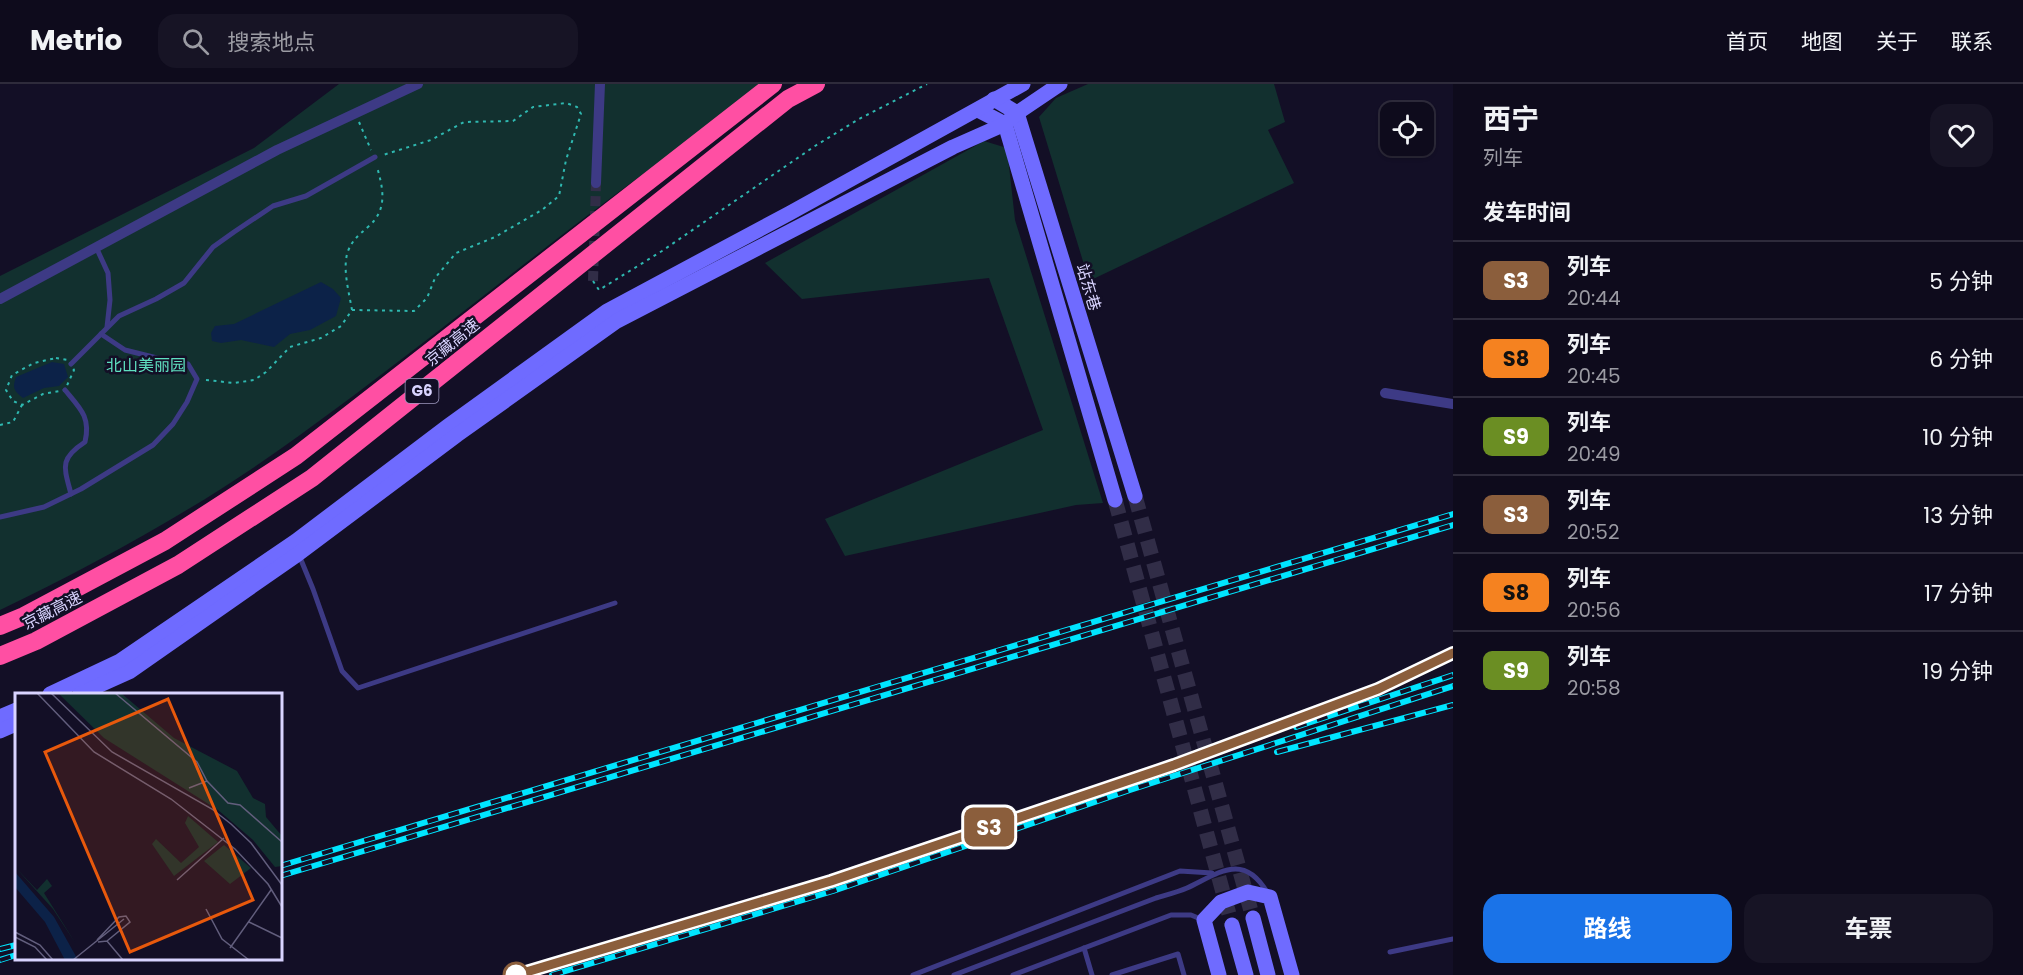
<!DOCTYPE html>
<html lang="zh">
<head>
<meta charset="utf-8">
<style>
  :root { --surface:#0e0b1c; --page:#171425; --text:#f1f3f6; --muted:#9b9ba3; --line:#2e2b3b; --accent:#1a73e8 }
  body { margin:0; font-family:Poppins,"Noto Sans SC",sans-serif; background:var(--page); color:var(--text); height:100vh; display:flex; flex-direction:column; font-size:22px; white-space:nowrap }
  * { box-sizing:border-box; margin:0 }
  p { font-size:20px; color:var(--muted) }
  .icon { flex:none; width:33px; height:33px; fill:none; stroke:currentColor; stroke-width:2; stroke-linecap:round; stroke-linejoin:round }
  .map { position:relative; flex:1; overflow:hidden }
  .drawer { display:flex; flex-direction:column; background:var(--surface); width:570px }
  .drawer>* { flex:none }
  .badge { padding:0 12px; border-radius:9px; font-size:21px; line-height:39px }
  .controls { position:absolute; left:1380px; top:18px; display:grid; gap:12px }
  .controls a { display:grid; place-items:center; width:54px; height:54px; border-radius:12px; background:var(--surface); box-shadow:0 2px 4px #0004,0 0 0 2px var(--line); font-size:30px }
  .map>.badge { position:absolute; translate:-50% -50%; box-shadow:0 0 0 3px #fff }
  h2 { padding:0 30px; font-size:22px; line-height:54px }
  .round { display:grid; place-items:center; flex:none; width:63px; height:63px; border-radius:18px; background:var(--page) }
  .summary { display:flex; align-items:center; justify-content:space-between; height:102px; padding:0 30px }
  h1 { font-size:28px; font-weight:700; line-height:45px }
  .action { display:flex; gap:12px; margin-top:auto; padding:12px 30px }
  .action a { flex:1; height:69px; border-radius:18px; background:var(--accent); color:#fff; font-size:24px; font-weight:700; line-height:69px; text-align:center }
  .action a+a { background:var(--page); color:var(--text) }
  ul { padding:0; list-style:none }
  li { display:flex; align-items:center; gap:18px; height:78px; padding:0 30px; border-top:2px solid var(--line) }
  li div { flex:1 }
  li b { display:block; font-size:22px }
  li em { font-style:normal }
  li .badge { min-width:66px; font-weight:700; text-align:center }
  header { display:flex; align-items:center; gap:36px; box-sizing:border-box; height:84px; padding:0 30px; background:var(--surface); border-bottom:2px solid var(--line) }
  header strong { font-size:28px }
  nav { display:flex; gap:33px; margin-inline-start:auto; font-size:21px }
  .search { width:420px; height:54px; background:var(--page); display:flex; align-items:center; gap:15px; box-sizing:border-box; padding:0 21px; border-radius:18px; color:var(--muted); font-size:22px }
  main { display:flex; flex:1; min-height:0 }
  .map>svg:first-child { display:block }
  .green { fill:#12302f }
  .water { fill:#0c2248 }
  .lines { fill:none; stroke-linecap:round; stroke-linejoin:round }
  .street-tunnel { stroke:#312d47; stroke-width:10; stroke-dasharray:10 5; stroke-linecap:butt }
  .secondary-tunnel { stroke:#312d47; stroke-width:15; stroke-dasharray:15 8; stroke-linecap:butt }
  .path { stroke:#2fb8b0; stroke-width:2; stroke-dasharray:3 4.5; stroke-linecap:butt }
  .lane { stroke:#3d3a85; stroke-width:5 }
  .street { stroke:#3d3a85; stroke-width:10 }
  .secondary { stroke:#6f6bff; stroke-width:15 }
  .highway { stroke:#ff4fa3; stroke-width:18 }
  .rail-casing { stroke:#00e5ff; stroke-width:6 }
  .rail { stroke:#130f26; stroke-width:4; stroke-dasharray:11; stroke-linecap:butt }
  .line-casing { stroke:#fff; stroke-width:14 }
  .line { stroke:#8b5e3c; stroke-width:9 }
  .stop-dot { fill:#fff; stroke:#8b5e3c; stroke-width:3 }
  .labels { text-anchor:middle; stroke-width:5; stroke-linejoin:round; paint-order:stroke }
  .shield { fill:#130f26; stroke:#9e99be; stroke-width:1.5 }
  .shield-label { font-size:15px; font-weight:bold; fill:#d9d4ff }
  .street-label { font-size:16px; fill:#d9d4ff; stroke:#130f26 }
  .park-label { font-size:16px; fill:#5fe0c0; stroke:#130f26 }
  .inset-road { fill:none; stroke:#625e7d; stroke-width:1.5 }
  .view { fill:#e8590c; fill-opacity:0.15; stroke:#e8590c; stroke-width:3 }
  .inset-edge { fill:none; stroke:#d9d4ff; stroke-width:3 }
</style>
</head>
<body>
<header>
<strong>Metrio</strong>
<div class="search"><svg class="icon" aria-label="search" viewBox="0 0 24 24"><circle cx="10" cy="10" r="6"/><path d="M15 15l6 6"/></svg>搜索地点</div>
<nav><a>首页</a><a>地图</a><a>关于</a><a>联系</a></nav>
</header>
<main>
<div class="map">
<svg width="1453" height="891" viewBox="0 0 1453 891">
  <rect width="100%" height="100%" fill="#130f26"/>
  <g class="green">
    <path d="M 339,0 L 772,0 C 608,107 459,236 300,351 C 207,419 104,476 0,526 L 0,192 L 254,64 Z"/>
    <path d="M 1088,0 L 1274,0 L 1285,38 L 1268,46 L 1294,99 L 1089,197 L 1039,33 L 1056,14 Z"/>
    <path d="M 984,57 L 1007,64 L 1015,136 L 1103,419 L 1076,421 L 845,472 L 825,435 L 1043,346 L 989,194 L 802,215 L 765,179 Z"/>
  </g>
  <g class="water">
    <path d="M 321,198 L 333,205 L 341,214 L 336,232 L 310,246 L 290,250 L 274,263 L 241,256 L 221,259 L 212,257 L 211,249 L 215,242 L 234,240 Z"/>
    <path d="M 52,278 L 64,280 L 68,293 L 59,302 L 44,304 L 23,314 C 14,307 12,304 16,293 Z"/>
  </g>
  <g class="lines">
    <path class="street-tunnel" d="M 593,197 L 596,99"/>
    <g class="secondary-tunnel">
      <path d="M 1135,412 L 1253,834"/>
      <path d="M 1115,416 L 1232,841"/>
    </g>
    <g class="path">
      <path d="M 359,38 L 371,66"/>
      <path d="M 593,197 L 599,206 L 662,167 L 815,62 L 859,35 L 927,0"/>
      <path d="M 352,226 L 414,227 L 427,214 L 435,194 L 456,169 L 495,153 L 542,126 L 559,112 L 566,76 L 581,30 L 577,23 L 566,19 L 533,23 L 513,37 L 464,38 L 431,56 L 383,71"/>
      <path d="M 56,274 L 68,276 L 74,286 L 65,306 L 43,310 L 22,321 L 13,317 L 6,306 L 12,291 L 34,279 Z"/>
      <path d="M 206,296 L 234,299 L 254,296 L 266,288 L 290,263 L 321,254 L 341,242 L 352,226 C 349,208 342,184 348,167 C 353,155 359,151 369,142 C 388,125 383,104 377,83"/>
      <path d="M 0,341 L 13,338 L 22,321"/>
    </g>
    <g class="lane">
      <path d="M 96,163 L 108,189 L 110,216 L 107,243"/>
      <path d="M 71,280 L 119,232 L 156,215 L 184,199 L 213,163 L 234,148 L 273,122 L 306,112 L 375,73"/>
      <path d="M 65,306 C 80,324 91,333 85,358 C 59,375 64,383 71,410"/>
      <path d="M 0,433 L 44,423 L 81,405 L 153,361 L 173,340 L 187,318 L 197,295 L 188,280 L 157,274 L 125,266 L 101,250"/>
      <path d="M 299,471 L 313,505 L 342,587 L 358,604 L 615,519"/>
      <path d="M 1084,864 L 1092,891"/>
      <path d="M 1390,868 L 1453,855"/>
      <path d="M 913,891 L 1180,787 L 1212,789"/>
      <path d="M 954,891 L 1156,814 C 1166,811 1178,808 1187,804 C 1219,789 1243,768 1267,808"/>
      <path d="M 1013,891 L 1171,831 L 1191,831 L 1203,836"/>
      <path d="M 1112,891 L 1178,870 L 1184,891"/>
    </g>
    <g class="street">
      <path d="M 596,99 L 600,0"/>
      <path d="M 0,215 L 277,66 L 418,0"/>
      <path d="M 1385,309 L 1453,320"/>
    </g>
    <g class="secondary">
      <path d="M 994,15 L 1017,29 L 1135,412"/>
      <path d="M 978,26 L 1005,40 L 1115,416"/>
      <path d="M 50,610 L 120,577 L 296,457 L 448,342 L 607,227 L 790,129 L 1023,0"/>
      <path d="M 80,610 L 129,588 L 298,470 L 457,351 L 617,237 L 953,63 L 1005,40 L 1017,29 L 1060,0"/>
      <path d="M 0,633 L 16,626"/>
      <path d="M 0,647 L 16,640"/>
      <path d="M 1253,834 L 1268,891"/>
      <path d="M 1232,841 L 1246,891"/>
      <path d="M 1219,891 L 1204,836 L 1221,818 L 1248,808 L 1270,813 L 1292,891"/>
    </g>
    <g class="highway">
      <path d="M 0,542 L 24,532 L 165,457 L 296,372 L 773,0"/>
      <path d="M 0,572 L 36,557 L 178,481 L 312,394 L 788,15 L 816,0"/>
    </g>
    <g class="rail-casing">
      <g id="rail">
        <path d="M 1296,643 L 1453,591"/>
        <path d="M 1277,668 L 1453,621"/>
        <path d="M 280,782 L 1453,430"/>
        <path d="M 280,792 L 1453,441"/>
        <path d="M 0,865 L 16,861"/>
        <path d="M 0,876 L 16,871"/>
        <path d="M 516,891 L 831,797 L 1174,681 L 1378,605 L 1453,569"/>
        <path d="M 552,891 L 833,807 L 1130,706 L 1453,602"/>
      </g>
    </g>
    <use href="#rail" class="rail"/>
  </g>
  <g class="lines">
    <g class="line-casing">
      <path id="line" d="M 516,891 L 831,797 L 1174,681 L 1378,605 L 1453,569"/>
    </g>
    <use href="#line" class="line"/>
  </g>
  <circle class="stop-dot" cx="516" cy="891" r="12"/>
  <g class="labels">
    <rect class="shield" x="405.5" y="295" width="33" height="24" rx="4.5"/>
    <g class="shield-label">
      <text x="422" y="312">G6</text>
    </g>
    <g class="street-label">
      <text transform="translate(1089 203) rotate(73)" y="6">站东巷</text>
      <text transform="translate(452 258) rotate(-39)" y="6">京藏高速</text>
      <text transform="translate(52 526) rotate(-27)" y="6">京藏高速</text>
    </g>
    <g class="park-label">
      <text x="146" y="287">北山美丽园</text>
    </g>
  </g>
  <g transform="translate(15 609)">
    <rect width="267" height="267" fill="#130f26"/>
    <path d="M 43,0 L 106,0 L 159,45 L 222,78 L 238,105 L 250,111 L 251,124 L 267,143 L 267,173 L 260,174 L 238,147 L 203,117 L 89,45 ZM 173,123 L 203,149 L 159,183 L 137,151 L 141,146 L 166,170 L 184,154 L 170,130 ZM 209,152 L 236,175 L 215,191 L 189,168 ZM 0,174 L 22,197 L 32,186 L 37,193 L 29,200 L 61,251 L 38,216 Z" fill="#12302f"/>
    <path d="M 0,179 L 39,224 L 63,267 L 50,267 L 30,229 L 0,194 Z" fill="#0c2248"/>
    <path class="inset-road" d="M 22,0 L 79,59 L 156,106 L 220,156 L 253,191 L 267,214M 36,0 L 97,59 L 197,116 L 216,131 L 236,150 L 267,192M 100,0 L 182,69 L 192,88 L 213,110 L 225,112 L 267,149M 174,95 L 192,88M 162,187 L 209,145M 191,216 L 207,246 L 234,267M 234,229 L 267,245M 0,239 L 25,252 L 38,267M 0,244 L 20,254 L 32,267M 82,247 L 104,224 L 111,223 L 115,229 L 92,248M 83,249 L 92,248 L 108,267M 215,255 L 256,197M 58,267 L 109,226"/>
    <path class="view" d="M 153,6 L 238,207 L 115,259 L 30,59 Z"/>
    <rect width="267" height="267" class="inset-edge"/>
  </g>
</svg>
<div class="controls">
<a><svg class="icon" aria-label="locate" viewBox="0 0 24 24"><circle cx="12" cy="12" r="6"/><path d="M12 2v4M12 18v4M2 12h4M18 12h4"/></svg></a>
</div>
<b class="badge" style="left:989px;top:743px;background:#8b5e3c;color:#fff">S3</b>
</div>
<section class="drawer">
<div class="summary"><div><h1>西宁</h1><p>列车</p></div><a class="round"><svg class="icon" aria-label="heart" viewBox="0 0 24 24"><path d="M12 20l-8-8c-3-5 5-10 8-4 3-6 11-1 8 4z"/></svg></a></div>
<h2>发车时间</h2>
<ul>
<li><span class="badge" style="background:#8b5e3c;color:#fff">S3</span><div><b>列车</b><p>20:44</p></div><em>5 分钟</em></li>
<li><span class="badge" style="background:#f58220;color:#111">S8</span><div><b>列车</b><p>20:45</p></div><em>6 分钟</em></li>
<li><span class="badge" style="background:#6b8e23;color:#fff">S9</span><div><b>列车</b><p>20:49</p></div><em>10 分钟</em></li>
<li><span class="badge" style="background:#8b5e3c;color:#fff">S3</span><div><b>列车</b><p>20:52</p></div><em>13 分钟</em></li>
<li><span class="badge" style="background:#f58220;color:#111">S8</span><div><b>列车</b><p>20:56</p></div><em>17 分钟</em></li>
<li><span class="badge" style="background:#6b8e23;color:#fff">S9</span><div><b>列车</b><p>20:58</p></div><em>19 分钟</em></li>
</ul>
<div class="action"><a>路线</a><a>车票</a></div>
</section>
</main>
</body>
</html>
